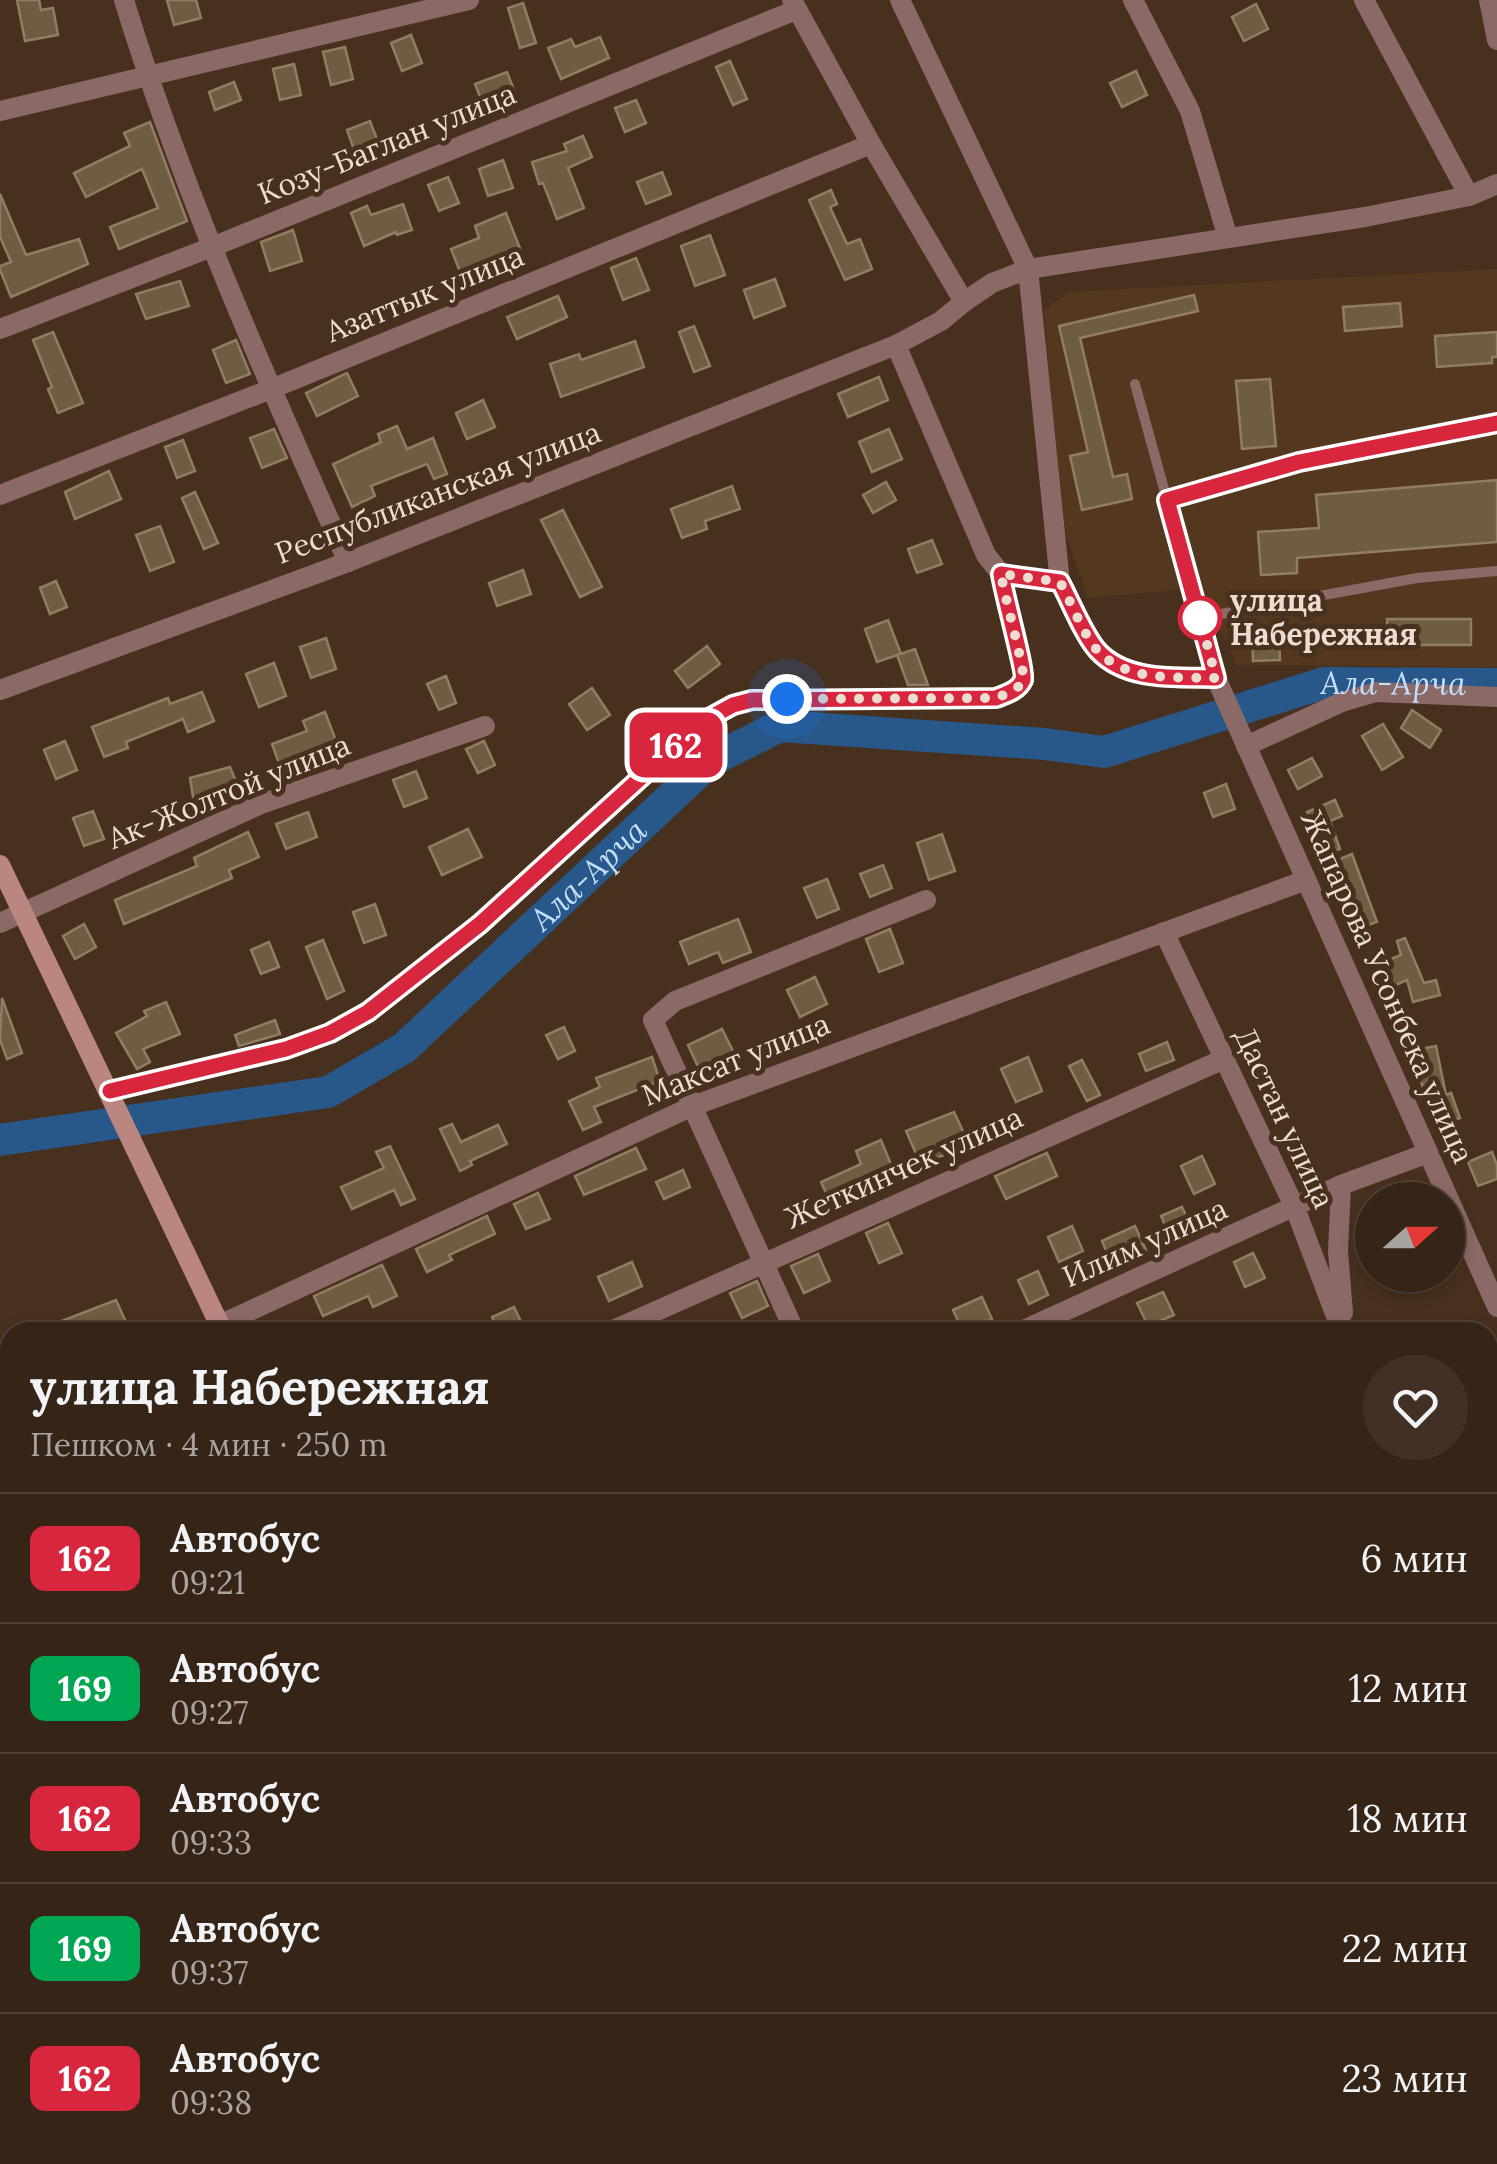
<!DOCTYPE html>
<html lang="ru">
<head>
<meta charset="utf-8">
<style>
  :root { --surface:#362416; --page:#413023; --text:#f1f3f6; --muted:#aaa4a1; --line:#504135 }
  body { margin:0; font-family:Lora,serif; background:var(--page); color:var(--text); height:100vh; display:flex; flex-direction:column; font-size:38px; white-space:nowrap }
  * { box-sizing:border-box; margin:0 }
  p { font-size:32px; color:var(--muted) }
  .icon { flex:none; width:55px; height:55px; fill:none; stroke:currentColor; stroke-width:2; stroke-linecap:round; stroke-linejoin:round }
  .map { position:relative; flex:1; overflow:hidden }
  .details { position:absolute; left:0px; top:1322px; width:1498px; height:842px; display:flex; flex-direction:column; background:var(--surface); border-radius:30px 30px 0 0; box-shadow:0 5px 15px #0003,0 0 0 2px var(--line) }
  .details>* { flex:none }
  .badge { padding:0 20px; border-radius:15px; font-size:35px; line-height:65px }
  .needle { width:65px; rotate:69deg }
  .fabs { position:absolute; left:1355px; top:1182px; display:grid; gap:20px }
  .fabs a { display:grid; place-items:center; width:110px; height:110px; border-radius:50%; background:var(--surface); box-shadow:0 5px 15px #0003,0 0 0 2px var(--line); font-size:50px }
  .you { position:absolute; width:50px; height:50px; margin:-25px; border:8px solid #fff; border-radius:50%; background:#1a73e8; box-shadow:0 0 0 15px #1a73e833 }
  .map>.badge { position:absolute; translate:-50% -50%; box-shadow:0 0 0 5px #fff }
  .round { display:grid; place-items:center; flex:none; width:105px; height:105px; border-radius:52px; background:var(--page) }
  .summary { display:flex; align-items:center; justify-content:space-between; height:170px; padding:0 30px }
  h1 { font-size:48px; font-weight:800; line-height:75px }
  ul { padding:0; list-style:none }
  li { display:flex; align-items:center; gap:30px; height:130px; padding:0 30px; border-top:2px solid var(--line) }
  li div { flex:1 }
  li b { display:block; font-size:38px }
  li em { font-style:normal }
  li .badge { min-width:110px; font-weight:700; text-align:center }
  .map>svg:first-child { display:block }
  .built { fill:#54371f }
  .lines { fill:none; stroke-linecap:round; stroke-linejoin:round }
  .river { stroke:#285789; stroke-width:32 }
  .building { fill:#6f5d43; stroke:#907d62; stroke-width:2.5 }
  .lane { stroke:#8b6967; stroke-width:10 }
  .street { stroke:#8b6967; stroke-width:20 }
  .secondary { stroke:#bb8582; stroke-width:20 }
  .line-casing { stroke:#fff; stroke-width:22 }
  .line { stroke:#d7263d; stroke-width:15 }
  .walk { stroke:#ecdcd1; stroke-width:10; stroke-dasharray:0 18 }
  .stop-dot { fill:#fff; stroke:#d7263d; stroke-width:5 }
  .labels { text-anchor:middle; stroke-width:10; stroke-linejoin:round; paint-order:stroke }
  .street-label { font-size:30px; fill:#ecdcd1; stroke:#48301e }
  .stop-label { font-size:30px; font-weight:bold; fill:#ecdcd1; stroke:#48301e; text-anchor:start }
  .water-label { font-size:32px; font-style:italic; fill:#c4dffd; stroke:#48301e }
</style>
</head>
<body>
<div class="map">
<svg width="1497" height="2164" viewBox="0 0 1497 2164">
  <rect width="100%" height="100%" fill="#48301e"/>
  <path class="built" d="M 1497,269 L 1497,667 L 1237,665 L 1200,588 L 1088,598 L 1060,518 L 1044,310 L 1069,292 Z"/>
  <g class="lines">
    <path class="river" id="s1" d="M 0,1140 L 328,1092 L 404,1048 L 710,761 L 780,726 L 1045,744 L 1104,752 L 1324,683 L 1497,684"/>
  </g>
  <g class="building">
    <path d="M 17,0 L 39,0 L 41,10 L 53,8 L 58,35 L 25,41 Z"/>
    <path d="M 167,0 L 196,0 L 201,18 L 174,25 Z"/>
    <path d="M 523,3 L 536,43 L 520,48 L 508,8 Z"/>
    <path d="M 1256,4 L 1268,29 L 1244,41 L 1232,17 Z"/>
    <path d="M 411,35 L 422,63 L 402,71 L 391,43 Z"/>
    <path d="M 600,37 L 609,58 L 561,79 L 548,48 L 571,39 L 575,47 Z"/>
    <path d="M 345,47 L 353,79 L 331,85 L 323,52 Z"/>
    <path d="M 730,61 L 747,99 L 733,105 L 716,67 Z"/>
    <path d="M 294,64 L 301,95 L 280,100 L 273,69 Z"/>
    <path d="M 1136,71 L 1147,95 L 1122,107 L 1110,83 Z"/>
    <path d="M 507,72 L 516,95 L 484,107 L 475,84 Z"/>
    <path d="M 234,82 L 241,100 L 215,110 L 209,92 Z"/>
    <path d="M 636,100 L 646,123 L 625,132 L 615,108 Z"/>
    <path d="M 370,121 L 382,152 L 358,161 L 347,130 Z"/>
    <path d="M 150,122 L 187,221 L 119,249 L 110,227 L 158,208 L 142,169 L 86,197 L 74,173 L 130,146 L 124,133 Z"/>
    <path d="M 583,136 L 592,157 L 568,168 L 584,208 L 557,219 L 543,183 L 539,184 L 532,162 L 567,151 L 564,144 Z"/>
    <path d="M 503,160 L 513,188 L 488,196 L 479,169 Z"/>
    <path d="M 662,172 L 671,194 L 646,204 L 637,182 Z"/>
    <path d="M 448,177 L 459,203 L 439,211 L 428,185 Z"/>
    <path d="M 831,190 L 837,204 L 830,207 L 847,244 L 860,239 L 872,269 L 845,280 L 809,200 Z"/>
    <path d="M 0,194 L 26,255 L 79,239 L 88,264 L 11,297 L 0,270 L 0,266 L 11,262 L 0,237 Z"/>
    <path d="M 403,204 L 412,230 L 397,235 L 396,232 L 364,246 L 351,213 L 367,206 L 371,215 Z"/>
    <path d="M 506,213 L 523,256 L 464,282 L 451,249 L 479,238 L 475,226 Z"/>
    <path d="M 293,230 L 302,261 L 270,271 L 261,242 Z"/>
    <path d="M 710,235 L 725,275 L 695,286 L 681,246 Z"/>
    <path d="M 636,258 L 649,290 L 623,300 L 611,268 Z"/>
    <path d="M 775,279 L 785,306 L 754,318 L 744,290 Z"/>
    <path d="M 180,281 L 189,306 L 146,319 L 136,294 Z"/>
    <path d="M 1194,295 L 1198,311 L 1080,338 L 1113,477 L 1127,474 L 1132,499 L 1082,510 L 1070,456 L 1088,452 L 1059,326 Z"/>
    <path d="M 558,296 L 567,317 L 517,339 L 507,317 Z"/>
    <path d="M 1400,303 L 1402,326 L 1345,331 L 1343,307 Z"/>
    <path d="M 694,326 L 710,366 L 694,372 L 679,332 Z"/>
    <path d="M 53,332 L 83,403 L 58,413 L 48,389 L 52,387 L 33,340 Z"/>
    <path d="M 1497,332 L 1497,357 L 1492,357 L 1492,363 L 1437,367 L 1435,336 Z"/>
    <path d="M 236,340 L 250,374 L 226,383 L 213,350 Z"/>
    <path d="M 635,341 L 644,367 L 561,397 L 550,364 L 579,354 L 581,360 Z"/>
    <path d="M 347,373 L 358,396 L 317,416 L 306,393 Z"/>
    <path d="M 879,377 L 888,400 L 848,417 L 838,394 Z"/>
    <path d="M 1270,379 L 1276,446 L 1242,449 L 1236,381 Z"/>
    <path d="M 483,400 L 495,427 L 467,439 L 456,413 Z"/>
    <path d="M 397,426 L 407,449 L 433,438 L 447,474 L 434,479 L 427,464 L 371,486 L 375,496 L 352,507 L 333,464 L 381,442 L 378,434 Z"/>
    <path d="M 274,429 L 287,458 L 262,468 L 250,438 Z"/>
    <path d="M 889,429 L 902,459 L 872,472 L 859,442 Z"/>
    <path d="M 183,440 L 195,471 L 177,478 L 165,447 Z"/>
    <path d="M 109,471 L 121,499 L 75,519 L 65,492 Z"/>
    <path d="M 1497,480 L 1497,542 L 1297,558 L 1297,573 L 1261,575 L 1258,532 L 1319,528 L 1316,495 Z"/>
    <path d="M 886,482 L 896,500 L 873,513 L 863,495 Z"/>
    <path d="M 732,486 L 740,509 L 705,521 L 707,529 L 682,538 L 671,509 Z"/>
    <path d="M 195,492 L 218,543 L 204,549 L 182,498 Z"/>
    <path d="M 563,510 L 602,587 L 580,597 L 541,520 Z"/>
    <path d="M 160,526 L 174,562 L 150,571 L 136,535 Z"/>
    <path d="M 932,540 L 942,564 L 917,573 L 908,549 Z"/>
    <path d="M 523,570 L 531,594 L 497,606 L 489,583 Z"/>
    <path d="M 56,581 L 67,607 L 50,614 L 40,588 Z"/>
    <rect x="1387" y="619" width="84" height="26"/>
    <path d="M 888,620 L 901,654 L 877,662 L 865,629 Z"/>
    <path d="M 1279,626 L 1280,660 L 1253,661 L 1252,628 Z"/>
    <path d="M 326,638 L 336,669 L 311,678 L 300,647 Z"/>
    <path d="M 707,646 L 720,664 L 688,688 L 675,671 Z"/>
    <path d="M 915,649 L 928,685 L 908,685 L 897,655 Z"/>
    <path d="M 274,663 L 286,696 L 259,707 L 246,674 Z"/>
    <path d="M 446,676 L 456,703 L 439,710 L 427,684 Z"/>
    <path d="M 592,688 L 610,715 L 587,730 L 569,704 Z"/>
    <path d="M 202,692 L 214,721 L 188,732 L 183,719 L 126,742 L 128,748 L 104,757 L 92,727 L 168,698 L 170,704 Z"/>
    <path d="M 1412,710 L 1441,730 L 1430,748 L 1401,728 Z"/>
    <path d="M 325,712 L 338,746 L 281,769 L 272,744 L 307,731 L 303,721 Z"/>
    <path d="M 1383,724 L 1403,757 L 1382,770 L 1362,736 Z"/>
    <path d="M 65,741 L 77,770 L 56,779 L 44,750 Z"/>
    <path d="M 484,741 L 495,765 L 478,773 L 466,749 Z"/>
    <path d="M 1312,758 L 1322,776 L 1298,789 L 1288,770 Z"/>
    <path d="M 230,767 L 238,786 L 194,803 L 190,778 Z"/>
    <path d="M 416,771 L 427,798 L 404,807 L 393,780 Z"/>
    <path d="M 1226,784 L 1235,809 L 1213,817 L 1204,793 Z"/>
    <path d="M 1335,800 L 1342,816 L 1330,821 L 1340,849 L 1324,854 L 1307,812 Z"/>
    <path d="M 93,811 L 104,839 L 84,846 L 73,818 Z"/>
    <path d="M 308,812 L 317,837 L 286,849 L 276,824 Z"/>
    <path d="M 468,829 L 482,857 L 442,875 L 429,847 Z"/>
    <path d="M 248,832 L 259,857 L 229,870 L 232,878 L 124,924 L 115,900 L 197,866 L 194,858 Z"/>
    <path d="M 942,834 L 955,871 L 929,880 L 917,843 Z"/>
    <path d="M 1352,854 L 1377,922 L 1359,928 L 1333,862 Z"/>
    <path d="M 883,865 L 892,888 L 870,897 L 860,874 Z"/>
    <path d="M 827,879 L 839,909 L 817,918 L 804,888 Z"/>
    <path d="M 375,904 L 386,935 L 364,943 L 353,912 Z"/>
    <path d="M 738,919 L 751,952 L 723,963 L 718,952 L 689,964 L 680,942 Z"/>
    <path d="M 84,924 L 96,947 L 75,959 L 63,936 Z"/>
    <path d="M 890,929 L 903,963 L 879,972 L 866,939 Z"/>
    <path d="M 1405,938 L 1424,983 L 1436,980 L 1440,995 L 1413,1002 L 1407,980 L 1391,987 L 1381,963 L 1401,955 L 1397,941 Z"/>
    <path d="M 323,940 L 344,991 L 327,999 L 306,947 Z"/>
    <path d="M 269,942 L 279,967 L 261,974 L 251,950 Z"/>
    <path d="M 815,977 L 827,1004 L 800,1017 L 787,990 Z"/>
    <path d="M 2,998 L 22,1053 L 7,1059 L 0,1040 Z"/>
    <path d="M 166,1002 L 180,1034 L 143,1049 L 150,1062 L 137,1069 L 116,1033 L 147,1016 L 144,1011 Z"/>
    <path d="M 275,1020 L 280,1034 L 239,1046 L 235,1035 Z"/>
    <path d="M 564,1027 L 575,1051 L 558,1059 L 546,1035 Z"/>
    <path d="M 722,1029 L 735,1055 L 700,1071 L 688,1045 Z"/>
    <path d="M 1167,1042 L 1174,1060 L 1146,1071 L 1139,1054 Z"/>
    <path d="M 1436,1046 L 1446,1095 L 1451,1093 L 1460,1118 L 1437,1126 L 1420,1079 L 1415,1050 Z"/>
    <path d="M 652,1057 L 660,1081 L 594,1107 L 601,1122 L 583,1130 L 569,1101 L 600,1087 L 596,1078 Z"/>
    <path d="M 1028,1057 L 1042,1091 L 1016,1102 L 1001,1069 Z"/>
    <path d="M 1082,1060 L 1100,1095 L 1087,1101 L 1069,1066 Z"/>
    <path d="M 954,1112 L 971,1148 L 957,1154 L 955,1150 L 921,1165 L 906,1131 Z"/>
    <path d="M 452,1124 L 461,1142 L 498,1125 L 507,1144 L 470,1161 L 472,1165 L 460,1171 L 440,1129 Z"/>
    <path d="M 881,1140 L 895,1174 L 831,1204 L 821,1182 L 861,1164 L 856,1151 Z"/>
    <path d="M 390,1146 L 415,1199 L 401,1205 L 394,1190 L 352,1209 L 341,1187 L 384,1168 L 376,1152 Z"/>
    <path d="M 636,1148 L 646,1169 L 584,1195 L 575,1176 Z"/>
    <path d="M 1492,1152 L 1497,1165 L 1497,1179 L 1478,1186 L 1468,1162 Z"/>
    <path d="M 1047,1153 L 1057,1176 L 1006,1199 L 995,1176 Z"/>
    <path d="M 1202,1156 L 1215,1184 L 1194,1194 L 1181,1166 Z"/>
    <path d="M 683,1170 L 690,1187 L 664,1199 L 656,1182 Z"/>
    <path d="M 538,1193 L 550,1219 L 526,1229 L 514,1204 Z"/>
    <path d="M 1182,1207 L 1192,1229 L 1171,1239 L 1161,1216 Z"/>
    <path d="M 487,1216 L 495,1234 L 449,1255 L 452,1260 L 427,1272 L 416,1249 Z"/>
    <path d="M 888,1223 L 902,1253 L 879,1263 L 866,1233 Z"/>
    <path d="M 1072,1226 L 1083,1251 L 1059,1262 L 1048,1237 Z"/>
    <path d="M 1135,1226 L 1146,1250 L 1112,1265 L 1102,1241 Z"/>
    <path d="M 1253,1253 L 1265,1278 L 1245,1287 L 1234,1262 Z"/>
    <path d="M 818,1254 L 830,1281 L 804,1293 L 791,1266 Z"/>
    <path d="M 632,1262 L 642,1286 L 609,1301 L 598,1277 Z"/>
    <path d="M 382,1265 L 397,1296 L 373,1307 L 368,1296 L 323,1316 L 314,1296 Z"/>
    <path d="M 1038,1271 L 1048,1295 L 1029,1304 L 1018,1280 Z"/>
    <path d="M 757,1281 L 768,1306 L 742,1318 L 730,1293 Z"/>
    <path d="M 1163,1292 L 1174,1315 L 1148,1326 L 1137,1303 Z"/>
    <path d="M 982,1297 L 992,1319 L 963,1332 L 953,1310 Z"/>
    <path d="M 116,1300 L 126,1322 L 103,1332 L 33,1332 Z"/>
    <path d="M 514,1307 L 526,1332 L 499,1332 L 492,1317 Z"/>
  </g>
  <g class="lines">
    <g class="lane">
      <path d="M 1135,384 L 1216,677"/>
      <path d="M 1167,500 L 1299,462 L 1497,423"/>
      <path d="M 1199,618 L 1417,578 L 1497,571"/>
    </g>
    <g class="street">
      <path d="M 124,0 C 183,193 266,378 348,562"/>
      <path d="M 792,0 L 871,144 L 964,302 L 941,321 L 896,345 L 986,555 L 1001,574 L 1060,583 C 1070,600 1086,638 1098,651 C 1127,682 1176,677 1216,678 L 1497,1307"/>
      <path d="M 900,0 L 1028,269 L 1060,583"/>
      <path d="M 1133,0 L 1190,111 L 1228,238"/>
      <path d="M 1364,0 L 1469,196"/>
      <path d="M 1489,0 L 1497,40"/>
      <path d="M 0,111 L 469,0"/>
      <path d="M 964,302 L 992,283 L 1028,269 L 1365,217 L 1469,196 L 1497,184"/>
      <path d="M 0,329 L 212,247 L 796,10"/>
      <path d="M 0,495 L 271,389 L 871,144"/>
      <path d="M 0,690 L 348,562 L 896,345"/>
      <path d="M 1246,746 L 1342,702 L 1376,692 L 1497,697"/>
      <path d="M 0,923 L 261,804 L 485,726"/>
      <path d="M 1164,932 L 1295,1208 L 1342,1332"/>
      <path d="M 110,1091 L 286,1049 L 330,1033 L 368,1012 L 480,924 L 702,722 L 733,705 L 752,699 L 996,698 C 1007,694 1018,691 1023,680 C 1026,672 1003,591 1001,574"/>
      <path d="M 1341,1185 L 1338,1251 L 1343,1313"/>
      <path d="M 204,1332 L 693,1106 L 1306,880"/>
      <path d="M 609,1332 L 1224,1059"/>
      <path d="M 795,1332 L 653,1020 L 675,1001 L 926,900"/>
      <path d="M 1019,1332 L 1341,1185 L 1428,1153"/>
      <path d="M 0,1426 L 10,1422"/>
      <path d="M 0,1601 L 10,1597"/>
      <path d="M 1488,1660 L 1497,1679"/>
      <path d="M 0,1788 L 10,1783"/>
      <path d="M 1488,1855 L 1497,1852"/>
      <path d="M 0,1981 L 10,1977"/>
      <path d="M 1408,2155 L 1412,2164"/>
      <path d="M 52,2164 L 73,2155"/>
      <path d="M 495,2164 L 511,2155"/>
      <path d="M 755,2164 L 776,2155"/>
    </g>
    <g class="secondary">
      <path d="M 0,865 L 223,1332"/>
      <path d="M 588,2155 L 591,2164"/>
    </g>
  </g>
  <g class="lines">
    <g class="line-casing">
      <path id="line" d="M 110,1091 L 286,1049 L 330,1033 L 368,1012 L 480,924 L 702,722 L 733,705 L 752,700 L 996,698 C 1006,694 1018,691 1023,680 C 1026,672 1003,591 1001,574 L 1060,582 C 1071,602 1084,636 1098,651 C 1127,682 1176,677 1216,678 L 1167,500 L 1299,462 L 1497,423"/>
    </g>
    <use href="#line" class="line"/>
    <path class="walk" d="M 787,699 L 996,698 C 1006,694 1018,691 1023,680 C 1026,672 1003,591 1001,574 L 1060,582 C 1071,602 1084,636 1098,651 C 1127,682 1176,677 1216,678 L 1200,618"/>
  </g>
  <circle class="stop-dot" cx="1200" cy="618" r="20"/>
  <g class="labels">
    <g class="street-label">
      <text transform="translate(387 144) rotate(-22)" y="10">Козу-Баглан улица</text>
      <text transform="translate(425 294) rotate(-22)" y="10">Азаттык улица</text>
      <text transform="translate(438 493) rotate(-21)" y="10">Республиканская улица</text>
      <text transform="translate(229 792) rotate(-22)" y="10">Ак-Жолтой улица</text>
      <text transform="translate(1387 987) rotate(66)" y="10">Жапарова Усонбека улица</text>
      <text transform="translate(736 1060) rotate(-22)" y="10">Максат улица</text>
      <text transform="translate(1284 1118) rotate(65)" y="10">Дастан улица</text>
      <text transform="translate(904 1168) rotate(-24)" y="10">Жеткинчек улица</text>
      <text transform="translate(1145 1243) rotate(-24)" y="10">Илим улица</text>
    </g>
    <g class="stop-label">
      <text x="1230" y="611">улица<tspan x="1230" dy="34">Набережная</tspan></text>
    </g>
    <g class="water-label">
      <text dy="11" stroke="none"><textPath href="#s1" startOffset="1542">Ала-Арча</textPath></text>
      <text dy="11" stroke="none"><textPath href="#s1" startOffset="672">Ала-Арча</textPath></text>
    </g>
  </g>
</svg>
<div class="fabs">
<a><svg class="needle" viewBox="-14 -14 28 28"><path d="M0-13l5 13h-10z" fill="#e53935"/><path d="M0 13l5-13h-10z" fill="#aaa4a1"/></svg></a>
</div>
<div class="you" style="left:787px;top:699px"></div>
<b class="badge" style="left:676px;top:745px;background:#d7263d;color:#fff">162</b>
<section class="details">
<div class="summary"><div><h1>улица Набережная</h1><p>Пешком · 4 мин · 250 m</p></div><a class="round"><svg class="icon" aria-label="heart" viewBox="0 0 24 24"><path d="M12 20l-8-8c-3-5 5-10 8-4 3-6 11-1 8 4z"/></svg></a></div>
<ul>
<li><span class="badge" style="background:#d7263d;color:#fff">162</span><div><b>Автобус</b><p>09:21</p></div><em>6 мин</em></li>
<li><span class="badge" style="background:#00a651;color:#fff">169</span><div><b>Автобус</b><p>09:27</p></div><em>12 мин</em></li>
<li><span class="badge" style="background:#d7263d;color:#fff">162</span><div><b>Автобус</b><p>09:33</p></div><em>18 мин</em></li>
<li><span class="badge" style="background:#00a651;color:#fff">169</span><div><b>Автобус</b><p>09:37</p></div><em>22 мин</em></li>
<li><span class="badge" style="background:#d7263d;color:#fff">162</span><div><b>Автобус</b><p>09:38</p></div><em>23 мин</em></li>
</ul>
</section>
</div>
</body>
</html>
